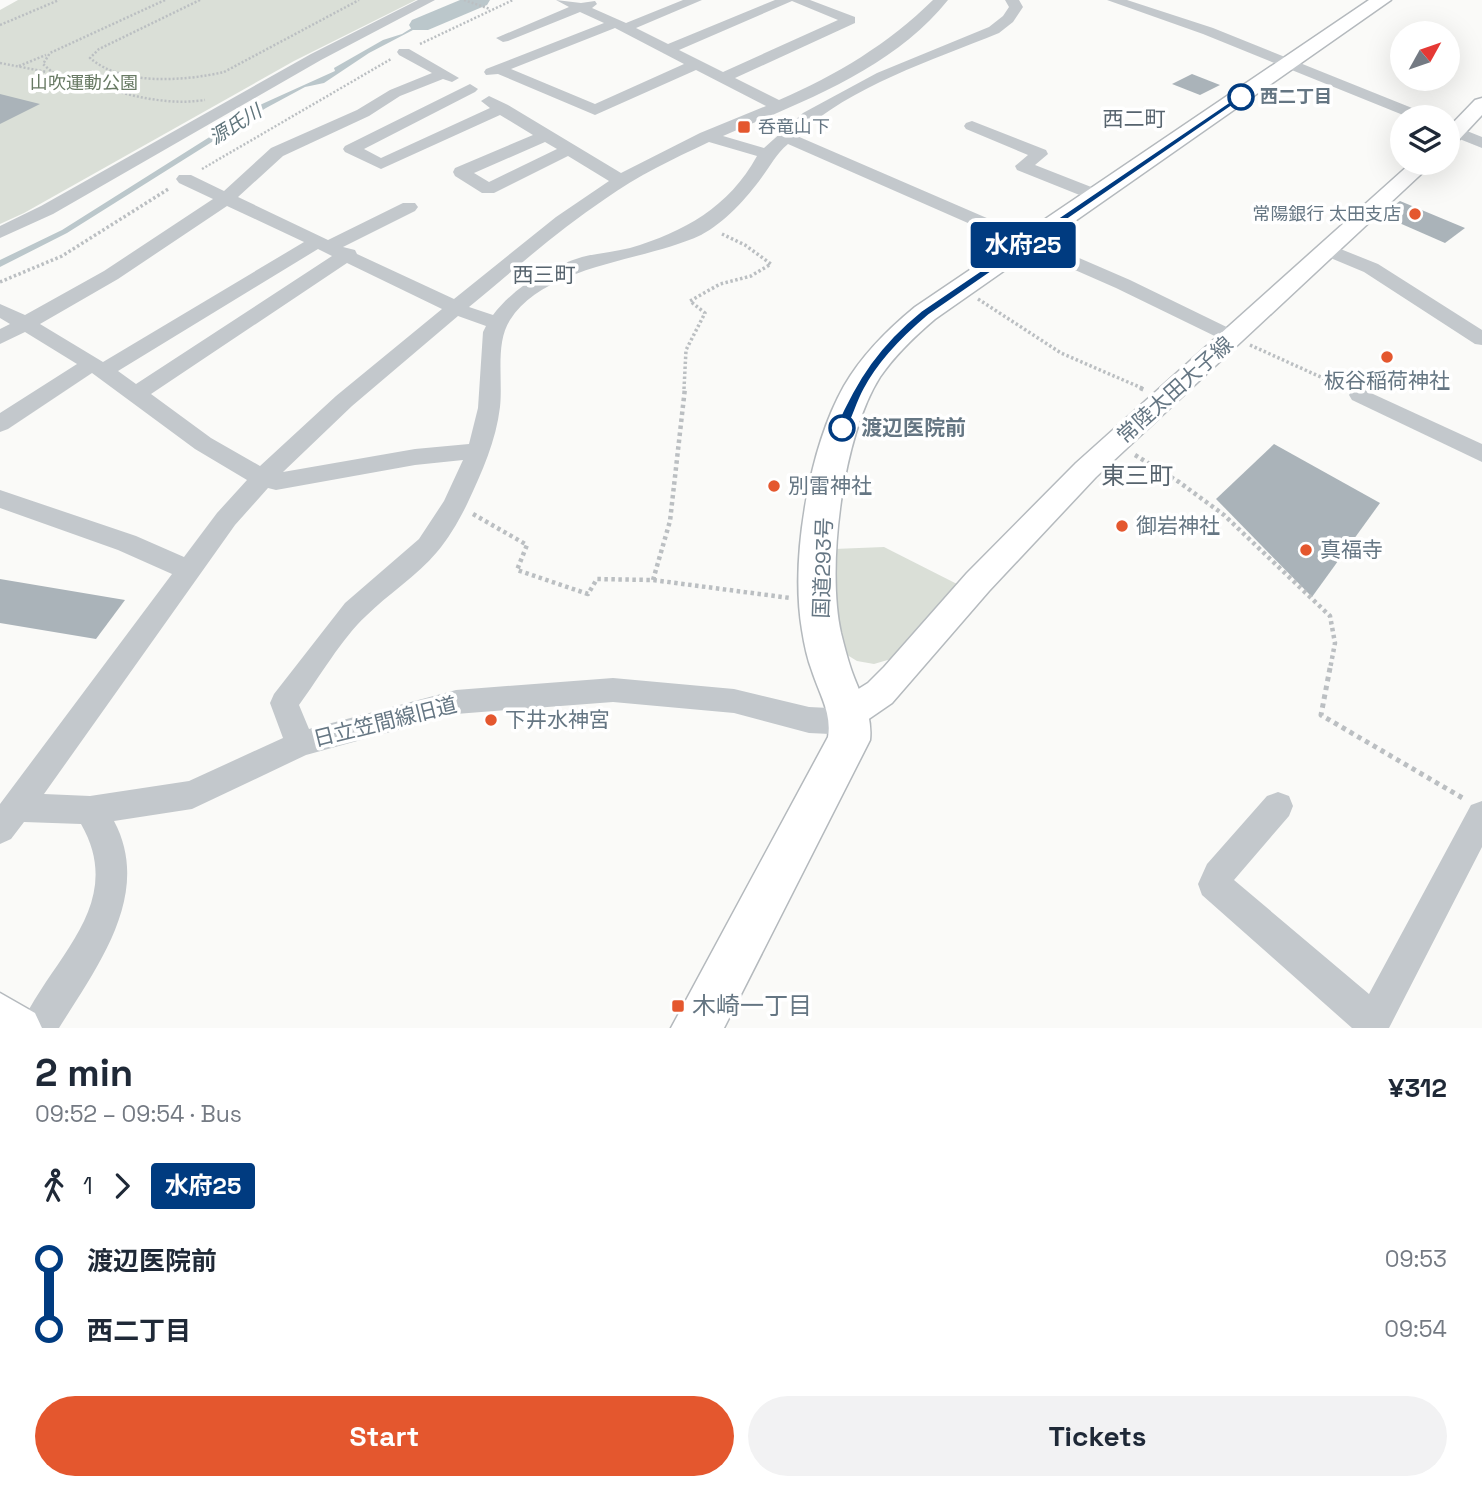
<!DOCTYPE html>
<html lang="en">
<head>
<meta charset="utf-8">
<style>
  :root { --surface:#fff; --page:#f2f2f3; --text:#1f2937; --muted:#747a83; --accent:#e4572e }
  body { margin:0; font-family:"Space Grotesk","Noto Sans JP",sans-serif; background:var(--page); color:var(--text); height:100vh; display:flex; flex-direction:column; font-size:26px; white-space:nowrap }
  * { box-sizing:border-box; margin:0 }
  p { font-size:23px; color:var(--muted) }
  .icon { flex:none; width:38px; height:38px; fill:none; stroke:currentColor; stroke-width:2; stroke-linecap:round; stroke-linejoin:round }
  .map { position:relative; height:1028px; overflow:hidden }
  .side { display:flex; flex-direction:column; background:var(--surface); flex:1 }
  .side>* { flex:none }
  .badge { padding:0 14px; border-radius:5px; font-size:24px; line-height:46px }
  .needle { width:46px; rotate:50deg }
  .controls { position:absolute; left:1390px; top:21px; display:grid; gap:14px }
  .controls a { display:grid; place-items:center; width:70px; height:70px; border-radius:50%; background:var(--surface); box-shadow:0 7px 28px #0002; font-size:35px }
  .map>.badge { position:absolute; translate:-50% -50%; box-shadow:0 0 0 4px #fff }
  .legs { display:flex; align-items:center; gap:10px; height:77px; padding:0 35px; font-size:23px }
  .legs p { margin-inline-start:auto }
  .head { display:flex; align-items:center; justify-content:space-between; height:119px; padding:0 35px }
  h1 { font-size:38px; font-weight:700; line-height:52px }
  .action { display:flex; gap:14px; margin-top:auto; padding:14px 35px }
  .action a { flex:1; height:80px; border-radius:42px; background:var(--accent); color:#fff; font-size:28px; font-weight:700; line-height:80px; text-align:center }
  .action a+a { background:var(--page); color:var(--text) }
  ul { padding:0 35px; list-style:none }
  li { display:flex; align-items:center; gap:24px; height:70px; font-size:26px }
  li i { display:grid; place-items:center; width:10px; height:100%; margin:0 9px; background:currentColor }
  li i::after { content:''; width:18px; height:18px; margin:-9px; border:5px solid; border-radius:50%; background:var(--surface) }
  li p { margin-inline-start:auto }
  li:first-child i { background:linear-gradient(#0000 50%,currentColor 0) }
  li:last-child i { background:linear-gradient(currentColor 50%,#0000 0) }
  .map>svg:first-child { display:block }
  .green { fill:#dadfd7 }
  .water { fill:#bbc7cb }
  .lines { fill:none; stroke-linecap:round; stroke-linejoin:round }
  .river { fill:#bbc7cb; fill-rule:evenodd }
  .building { fill:#aab3b9 }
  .major-casing { stroke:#b5babe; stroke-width:3 }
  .highway-casing { stroke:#b4b9bd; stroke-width:3 }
  .path-far3 { stroke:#bbbfc2; stroke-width:2.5; stroke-dasharray:2 2; stroke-linecap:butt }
  .path-far2 { stroke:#bbbfc2; stroke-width:3.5; stroke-dasharray:2.5 2.5; stroke-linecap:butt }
  .path-far1 { stroke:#bbbfc2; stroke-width:4.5; stroke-dasharray:3.5 3.5; stroke-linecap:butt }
  .path { stroke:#bbbfc2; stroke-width:5; stroke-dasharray:4.5 4.5; stroke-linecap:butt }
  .minor { fill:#c3c8cc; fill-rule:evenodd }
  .major { fill:#fff; fill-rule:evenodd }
  .highway { fill:#fff; fill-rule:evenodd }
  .line-1 { fill:#003b80; stroke:#fff; stroke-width:2 }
  .stop-1-dot { fill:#fff; stroke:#003b80; stroke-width:3.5 }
  .poi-dot { fill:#e4572e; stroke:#fff; stroke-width:2.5 }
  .labels { text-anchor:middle; stroke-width:7; stroke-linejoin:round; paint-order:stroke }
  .far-park-label { font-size:18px; fill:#687a64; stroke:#fff }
  .far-stop-label { font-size:18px; font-weight:bold; fill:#657683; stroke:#fff; text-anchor:start }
  .far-poi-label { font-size:18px; fill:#657683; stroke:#fff; text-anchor:start }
  .far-water-label { font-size:19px; font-style:italic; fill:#60757c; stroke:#fff }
  .far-quarter-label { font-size:21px; fill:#57646e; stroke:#fff }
  .poi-label { font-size:21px; fill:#657683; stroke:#fff; text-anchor:start }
  .street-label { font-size:21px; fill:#657683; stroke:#fff }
  .stop-label { font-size:21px; font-weight:bold; fill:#657683; stroke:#fff; text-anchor:start }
  .quarter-label { font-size:24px; fill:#57646e; stroke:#fff }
  .near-poi-label { font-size:24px; fill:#657683; stroke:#fff; text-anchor:start }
</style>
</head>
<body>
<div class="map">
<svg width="1482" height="1028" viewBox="0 0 1482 1028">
  <rect width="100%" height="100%" fill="#fafaf8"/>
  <g class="green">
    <path d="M 18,0 L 416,0 L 294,61 L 24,213 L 0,224 L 0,10 Z"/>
    <path d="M 884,547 L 957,584 L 891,659 L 874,664 L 857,661 L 844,653 L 836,637 L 834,549 Z"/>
  </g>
  <path class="water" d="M 466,2 L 473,4 L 432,20 L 369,53 L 324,83 L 305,87 L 266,108 L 67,233 L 0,267 L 0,260 L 62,230 L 262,104 L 335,71 L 334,68 L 383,40 L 402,34 L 431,16 L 455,9 Z"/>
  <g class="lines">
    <path class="river" d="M 460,0 L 490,0 L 487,5 L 428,30 L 412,30 L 409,25 L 412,20 Z"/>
  </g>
  <g class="building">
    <path d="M 1192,74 L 1220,85 L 1200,95 L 1172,84 Z"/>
    <path d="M 0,94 L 40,104 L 0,124 Z"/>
    <path d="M 1400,201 L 1465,228 L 1445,243 L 1381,215 Z"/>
    <path d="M 1274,444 L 1380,503 L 1312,597 L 1216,499 Z"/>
    <path d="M 0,579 L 125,600 L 96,639 L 0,623 Z"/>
  </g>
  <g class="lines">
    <g class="major-casing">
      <g id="major">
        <path d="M 1482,98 L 1482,115 L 1454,145 L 1447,147 L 1447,129 L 1475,100 Z"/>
        <path d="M 1411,163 L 1433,163 L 1096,477 L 989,591 L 892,703 L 860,725 L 848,729 L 836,725 L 830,714 L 836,703 L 868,683 L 884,667 L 967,573 L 1076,463 Z"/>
        <path d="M 0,993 L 35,1013 L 42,1028 L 0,1028 Z"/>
      </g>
    </g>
    <g class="highway-casing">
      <path id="highway" d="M 1369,0 L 1391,0 L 935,319 C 915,336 895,355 880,377 C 843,435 826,566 841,633 C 844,645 847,657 851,669 C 859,693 873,713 870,740 L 724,1028 L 671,1028 L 828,737 C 832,713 819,693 812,671 C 807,658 804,643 802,630 C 790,559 809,448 844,386 C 862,355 887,330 915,307 Z"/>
    </g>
    <g class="path-far3">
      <path d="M 165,0 L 50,53 L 43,64 L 52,72 C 102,86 153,108 205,100"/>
      <path d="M 200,0 L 99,49 L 90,58 C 122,86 185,81 224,72 L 359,0"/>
      <path d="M 464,0 L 490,9"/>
      <path d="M 0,25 L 59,0"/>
      <path d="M 420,44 L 513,0"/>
      <path d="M 0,63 L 47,72"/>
      <path d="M 19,66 L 46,55"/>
      <path d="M 202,169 L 391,59"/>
    </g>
    <g class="path-far2">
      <path d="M 0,282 L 62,256 L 170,188"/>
      <path d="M 978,299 L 1061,353 L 1144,389"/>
      <path d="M 1250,345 L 1345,388"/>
      <path d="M 684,389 L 686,350 L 705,313 L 690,301 L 720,284 L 751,276 L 771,264 L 745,245 L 722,234"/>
    </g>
    <g class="path-far1">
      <path d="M 1140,388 L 1145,390"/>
      <path d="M 1135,455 L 1179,482 L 1224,515 L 1330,616 L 1335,643 L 1330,669"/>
      <path d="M 473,514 L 527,545 L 517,570 L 588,594 L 597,579 L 653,580 L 790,598"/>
      <path d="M 653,580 L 670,521 L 685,388"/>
    </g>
    <path class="path" d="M 1330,668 L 1321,715 L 1466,800"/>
    <g class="minor">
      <path d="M 418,0 L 435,0 L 321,60 L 53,214 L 0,238 L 0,226 L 41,206 L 311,54 Z"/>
      <path d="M 556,0 L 581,3 L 595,1 L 597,4 L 592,8 L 626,23 L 683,0 L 702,0 L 636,28 L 668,44 L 775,0 L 810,0 L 855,17 L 855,23 L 735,78 L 779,100 C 837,75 888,44 933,0 L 948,0 C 893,69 802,102 723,136 L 764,148 L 803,113 L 877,73 L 989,27 L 1003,16 L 1009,7 L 1005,0 L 1019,0 L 1023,7 L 1013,22 L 999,33 C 931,61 852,85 797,136 L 1130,280 L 1241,334 L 1244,338 L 1241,342 L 1227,342 L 1116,288 L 788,144 C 776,154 771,165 762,177 C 747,198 724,223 701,235 C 644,262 546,264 510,320 C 495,343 503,380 500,407 C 496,441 482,472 468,502 C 460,519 449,538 437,552 C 417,576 388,594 366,616 C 342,638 319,678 299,705 L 309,729 L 456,690 L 613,678 L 734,689 L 809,707 L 829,708 L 848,702 L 858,705 L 862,714 L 858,723 L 830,734 L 809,733 L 734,713 L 613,702 L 456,714 L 306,755 L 192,809 L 114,821 C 153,894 97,967 59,1028 L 20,1028 C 49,959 128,906 81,824 L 24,822 L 11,839 L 0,844 L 0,804 L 172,574 L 118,550 L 0,508 L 0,490 L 136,536 L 184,557 L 217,513 L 247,480 L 195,449 L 92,373 L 8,429 L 0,432 L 0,413 L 77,364 L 25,332 L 0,344 L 0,329 L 10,324 L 0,318 L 0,304 L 25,315 L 104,271 L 213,199 L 179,183 L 176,179 L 179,175 L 191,175 L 224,191 L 271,148 L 357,110 L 390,90 L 432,73 L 399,55 L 397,52 L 399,49 L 409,49 L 459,78 L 452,82 L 443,79 L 400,96 L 369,116 L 283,156 L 238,197 L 328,240 L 403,203 L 415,203 L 418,207 L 415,211 L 343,247 L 355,250 L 357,254 L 454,299 L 556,217 L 609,181 L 568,156 L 494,193 L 482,193 L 455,176 L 453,172 L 455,168 L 533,135 L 500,115 L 381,169 L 345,152 L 343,149 L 345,146 L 470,84 L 478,89 L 475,92 L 364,149 L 381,158 L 490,108 L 481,101 L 489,96 L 508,105 L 621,173 L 700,133 L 766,106 L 696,70 L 595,115 L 498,74 L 486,75 L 484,72 L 486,69 L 604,23 L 580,12 L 508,41 L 503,42 L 496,38 L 569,7 ZM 792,1 L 838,20 L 723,72 L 679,50 ZM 615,28 L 684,64 L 595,104 L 511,69 ZM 545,142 L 557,149 L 489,182 L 474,173 ZM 709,142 L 757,156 C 729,207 684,232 630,248 C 614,252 598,253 582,257 C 549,267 514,287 493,315 L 469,307 C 514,270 557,231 605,199 C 637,176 673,159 709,142 ZM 227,206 L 304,242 L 103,362 L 40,324 L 118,279 ZM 318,249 L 332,256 L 136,384 L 118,371 ZM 347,263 L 442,309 L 336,396 L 260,466 L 211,438 L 151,394 ZM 458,316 L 486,326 L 483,332 L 478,408 L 469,444 L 415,449 L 283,472 L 352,406 ZM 463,460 L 444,501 L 419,539 L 345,603 L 274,694 L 270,703 L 283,738 L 189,781 L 90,796 L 44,794 L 235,525 L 268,488 L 276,490 L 415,465 Z"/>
      <path d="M 1107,0 L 1127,0 L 1213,28 L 1427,114 L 1429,117 L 1408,117 L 1203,34 Z"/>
      <path d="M 972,121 L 1046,150 L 1048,154 L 1035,165 L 1104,192 L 1107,196 L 1098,201 L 1092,200 L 1017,170 L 1015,166 L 1028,155 L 966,129 L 964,126 L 966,123 Z"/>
      <path d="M 1447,123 L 1482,137 L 1482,148 L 1447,134 Z"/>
      <path d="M 1328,244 L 1378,264 L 1482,330 L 1482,345 L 1475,344 L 1364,272 L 1321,254 L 1319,250 L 1321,246 Z"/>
      <path d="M 1360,388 L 1482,444 L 1482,462 L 1352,400 L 1349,395 L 1352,390 Z"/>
      <path d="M 1278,792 L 1289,796 L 1293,806 L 1289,816 L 1234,880 L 1369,994 L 1471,805 L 1482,801 L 1482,847 L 1389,1028 L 1352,1028 L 1202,895 L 1198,884 L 1207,864 L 1267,796 Z"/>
    </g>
    <use href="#major" class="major"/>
    <use href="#highway" class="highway"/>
  </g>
  <path class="line-1" d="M 1238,96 L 1245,97 L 929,315 C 904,336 879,361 864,390 C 857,403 853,418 846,431 L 837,431 L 835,428 C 857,378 879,345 921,311 Z"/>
  <g class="stop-1-dot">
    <circle cx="1241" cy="97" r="12"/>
    <circle cx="842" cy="428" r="12"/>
  </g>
  <g class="poi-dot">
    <rect x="737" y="120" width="14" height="14" rx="3.5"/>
    <circle cx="1415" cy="214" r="7"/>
    <circle cx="1387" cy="357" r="7"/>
    <circle cx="774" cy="486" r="7"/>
    <circle cx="1122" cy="526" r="7"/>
    <circle cx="1306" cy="550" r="7"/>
    <circle cx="491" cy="720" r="7"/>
    <rect x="671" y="999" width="14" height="14" rx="3.5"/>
  </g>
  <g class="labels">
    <g class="far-park-label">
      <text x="84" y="89">山吹運動公園</text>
    </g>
    <g class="far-stop-label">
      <text x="1260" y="103">西二丁目</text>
    </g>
    <g class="far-poi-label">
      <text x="758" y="133">呑竜山下</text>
      <text x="1401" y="220" text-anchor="end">常陽銀行 太田支店</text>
    </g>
    <g class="far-water-label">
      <text transform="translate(235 124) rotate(-32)" y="7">源氏川</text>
    </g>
    <g class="far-quarter-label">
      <text x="1134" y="126">西二町</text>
      <text x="544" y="282">西三町</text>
    </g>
    <g class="poi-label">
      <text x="1387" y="388" text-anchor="middle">板谷稲荷神社</text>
      <text x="788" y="493">別雷神社</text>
      <text x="1136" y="533">御岩神社</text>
      <text x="1320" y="557">真福寺</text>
      <text x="505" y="727">下井水神宮</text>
    </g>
    <g class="street-label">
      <text transform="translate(1175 390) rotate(-42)" y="7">常陸太田大子線</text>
      <text transform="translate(823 568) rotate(-88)" y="7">国道293号</text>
      <text transform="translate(385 722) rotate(-14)" y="7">日立笠間線旧道</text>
    </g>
    <g class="stop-label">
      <text x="861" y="435">渡辺医院前</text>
    </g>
    <g class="quarter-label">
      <text x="1137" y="484">東三町</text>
    </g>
    <g class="near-poi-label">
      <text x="692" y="1014">木崎一丁目</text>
    </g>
  </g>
</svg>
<div class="controls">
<a><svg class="needle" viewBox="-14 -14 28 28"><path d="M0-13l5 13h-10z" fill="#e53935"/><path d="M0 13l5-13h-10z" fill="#747a83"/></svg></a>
<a><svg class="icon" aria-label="layers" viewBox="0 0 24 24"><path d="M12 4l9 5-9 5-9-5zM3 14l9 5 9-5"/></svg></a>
</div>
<b class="badge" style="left:1023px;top:245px;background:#003b80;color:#fff">水府25</b>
</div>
<section class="side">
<div class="head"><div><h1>2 min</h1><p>09:52 – 09:54 · Bus</p></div><b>¥312</b></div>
<div class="legs"><svg class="icon" aria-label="walk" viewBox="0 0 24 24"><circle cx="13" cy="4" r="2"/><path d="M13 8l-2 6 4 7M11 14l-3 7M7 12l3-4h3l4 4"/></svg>1<svg class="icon" aria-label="forward" viewBox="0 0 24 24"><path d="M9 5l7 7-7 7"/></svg><b class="badge" style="background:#003b80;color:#fff">水府25</b></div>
<ul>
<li><i style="color:#003b80"></i><b>渡辺医院前</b><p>09:53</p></li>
<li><i style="color:#003b80"></i><b>西二丁目</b><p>09:54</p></li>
</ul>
<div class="action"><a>Start</a><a>Tickets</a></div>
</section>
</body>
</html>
